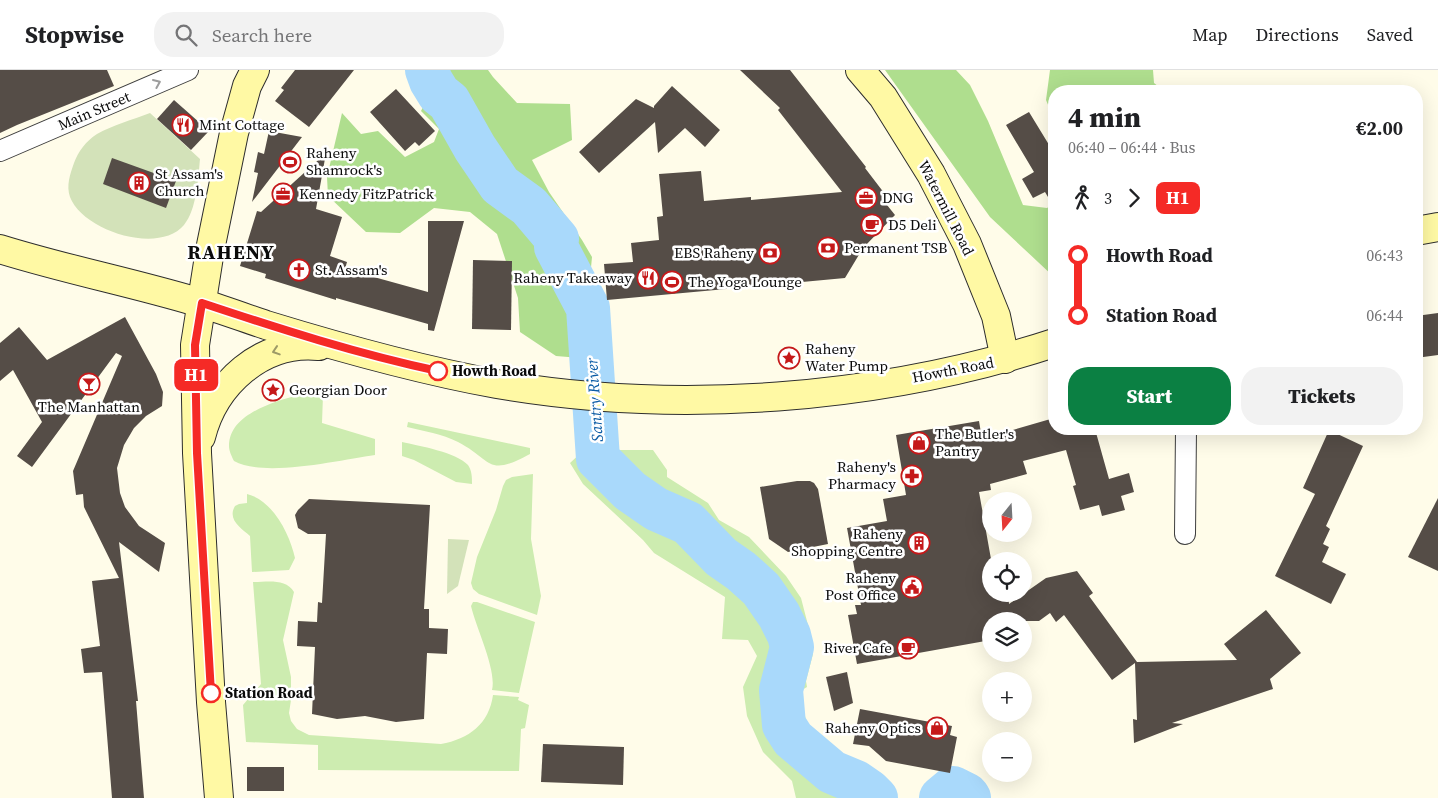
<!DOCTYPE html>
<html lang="en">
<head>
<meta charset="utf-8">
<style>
  :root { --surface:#fff; --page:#f2f2f2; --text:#202124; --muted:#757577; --line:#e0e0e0; --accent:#0b8043 }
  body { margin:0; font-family:"Source Serif 4",serif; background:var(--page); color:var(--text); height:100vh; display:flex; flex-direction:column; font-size:19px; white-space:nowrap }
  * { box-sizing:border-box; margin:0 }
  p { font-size:16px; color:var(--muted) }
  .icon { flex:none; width:28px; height:28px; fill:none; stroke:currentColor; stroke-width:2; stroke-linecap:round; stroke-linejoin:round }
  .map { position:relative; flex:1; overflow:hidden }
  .side { position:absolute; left:1048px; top:15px; width:375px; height:350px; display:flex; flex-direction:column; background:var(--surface); border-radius:20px; box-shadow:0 5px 20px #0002 }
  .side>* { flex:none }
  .badge { padding:0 10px; border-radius:8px; font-size:18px; line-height:32px }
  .needle { width:32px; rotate:198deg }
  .buttons { position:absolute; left:982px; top:422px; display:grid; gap:10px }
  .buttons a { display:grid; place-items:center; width:50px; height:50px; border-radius:50%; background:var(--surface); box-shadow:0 5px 20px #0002; font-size:25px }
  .map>.badge { position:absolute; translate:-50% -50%; box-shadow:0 0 0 2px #fff }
  .legs { display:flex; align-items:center; gap:8px; height:55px; padding:0 20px; font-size:16px }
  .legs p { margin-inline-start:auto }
  .headline { display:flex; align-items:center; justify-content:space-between; height:85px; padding:0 20px }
  h1 { font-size:28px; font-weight:800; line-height:38px }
  .cta { display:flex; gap:10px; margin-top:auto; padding:10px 20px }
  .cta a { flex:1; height:58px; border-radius:20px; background:var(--accent); color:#fff; font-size:20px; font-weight:800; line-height:58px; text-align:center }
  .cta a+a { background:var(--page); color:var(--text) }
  ul { padding:0 20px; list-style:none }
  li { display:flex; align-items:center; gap:18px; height:60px; font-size:19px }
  li i { display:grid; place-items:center; width:8px; height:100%; margin:0 6px; background:currentColor }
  li i::after { content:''; width:12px; height:12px; margin:-6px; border:4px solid; border-radius:50%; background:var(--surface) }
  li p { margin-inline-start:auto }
  li:first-child i { background:linear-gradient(#0000 50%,currentColor 0) }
  li:last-child i { background:linear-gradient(currentColor 50%,#0000 0) }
  header { display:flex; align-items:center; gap:30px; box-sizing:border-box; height:70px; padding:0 25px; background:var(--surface); border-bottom:1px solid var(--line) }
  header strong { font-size:24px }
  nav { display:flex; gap:28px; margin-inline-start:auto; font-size:18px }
  .search { width:350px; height:45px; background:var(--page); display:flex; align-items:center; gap:12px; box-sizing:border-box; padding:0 18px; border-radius:20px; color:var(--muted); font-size:19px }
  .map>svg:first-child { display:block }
  .green { fill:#cdecb0 }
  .forest { fill:#afde8e }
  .cemetery { fill:#d3e2b9 }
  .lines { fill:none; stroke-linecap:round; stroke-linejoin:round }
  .river { stroke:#a9d9fb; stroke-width:44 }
  .building { fill:#554d47 }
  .street-casing { stroke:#3e3e3e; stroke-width:22 }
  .secondary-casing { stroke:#2d2d2d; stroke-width:30 }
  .street { stroke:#fff; stroke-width:20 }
  .secondary { stroke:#fff9a4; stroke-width:28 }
  .oneway { stroke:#9d9d9d }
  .oneway2 { stroke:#9d9a67 }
  .line-1-casing { stroke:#fff; stroke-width:11 }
  .line-1 { stroke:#f52a26; stroke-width:8 }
  .stop-1-dot { fill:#fff; stroke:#f52a26; stroke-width:2.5 }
  .labels { text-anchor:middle; stroke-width:5; stroke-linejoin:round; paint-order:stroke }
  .street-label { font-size:15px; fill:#0b0b0b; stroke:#fff }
  .poi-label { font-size:15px; fill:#0b0b0b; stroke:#fff; text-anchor:start }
  .stop-label { font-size:15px; font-weight:bold; fill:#0b0b0b; stroke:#fff; text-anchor:start }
  .water-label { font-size:16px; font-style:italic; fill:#0c5ca5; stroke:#fff }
  .district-label { font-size:20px; font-weight:bold; letter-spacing:1px; fill:#0b0b0b; stroke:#fff }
</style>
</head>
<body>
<header>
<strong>Stopwise</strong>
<div class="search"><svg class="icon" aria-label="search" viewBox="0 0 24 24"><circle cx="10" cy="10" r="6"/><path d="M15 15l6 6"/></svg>Search here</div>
<nav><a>Map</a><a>Directions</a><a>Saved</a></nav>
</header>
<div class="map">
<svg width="1438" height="728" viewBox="0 0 1438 728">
  <rect width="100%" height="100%" fill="#fffce9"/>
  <g class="green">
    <path d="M 298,325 L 323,325 L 322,353 L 375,369 L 375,385 C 340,390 264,408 234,391 C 232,387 229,381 229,376 C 229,344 274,332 298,325 Z"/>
    <path d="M 408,352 L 530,378 L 530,384 C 486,408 493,390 458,372 C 442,364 424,361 407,357 Z"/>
    <path d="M 402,372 C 419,376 456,382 468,395 C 472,401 472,407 472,414 L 456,412 L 414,390 L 402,386 Z"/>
    <path d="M 584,380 L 653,380 L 667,400 L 667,407 L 708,433 L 719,450 L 749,467 L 786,506 L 801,528 L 808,555 L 813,584 L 806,611 L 807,617 L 802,620 L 801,633 L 808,656 L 807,668 L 815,696 L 832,705 L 846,716 L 860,721 L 867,728 L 796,728 L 792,711 L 763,682 L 747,646 L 743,617 L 757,586 L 748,570 L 722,569 L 725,527 L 654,483 L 643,470 L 583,414 L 570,393 Z"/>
    <path d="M 533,404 L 531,469 L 541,526 L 537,545 L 479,524 L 473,519 L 471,513 L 477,487 L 496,440 L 503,416 L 506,410 L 512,407 Z"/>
    <path d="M 247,424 C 273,430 290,465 295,488 L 289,500 L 252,502 L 250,466 C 241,458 227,450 235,436 L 239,434 L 247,433 Z"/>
    <path d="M 253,512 C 267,512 286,508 294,522 L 283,570 L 291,607 L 291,630 L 289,643 L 291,651 L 297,659 L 309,665 L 441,674 C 469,669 489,654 493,625 L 519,627 L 518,630 L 529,635 L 525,658 L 521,659 L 519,701 L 318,700 L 318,675 L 246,672 L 243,635 L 261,614 Z"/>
    <path d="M 473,532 L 477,532 L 535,552 L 519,623 L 492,620 C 497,600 476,558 471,536 Z"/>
    <path d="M 956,714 L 975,720 L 982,728 L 929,728 L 934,722 Z"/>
  </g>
  <g class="forest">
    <path d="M 414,0 L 488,0 L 493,7 L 517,33 L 570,34 L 572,70 L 532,90 L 549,122 L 582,170 L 592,187 L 590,208 L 607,245 L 610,281 L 605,290 L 556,286 L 520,262 L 518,228 L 497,164 L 470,142 L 434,138 L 400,163 L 366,162 L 328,126 L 327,107 L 342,43 L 361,64 L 378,61 L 405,87 L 434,72 L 439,59 L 421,41 L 428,27 Z"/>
    <path d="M 885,0 L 956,0 L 970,15 L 988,51 L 1023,135 L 1047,138 L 1054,133 L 1054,207 L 990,147 Z"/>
    <path d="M 1050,0 L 1153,0 L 1154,13 L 1164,21 L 1054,21 L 1054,49 L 1046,30 Z"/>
  </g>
  <g class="cemetery">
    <path d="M 150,43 L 200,89 C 198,109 197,139 184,155 C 159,185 83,161 70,127 C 66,116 70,104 74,93 C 78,82 86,71 97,64 C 113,55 132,50 150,43 Z"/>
    <path d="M 448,469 L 469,470 L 458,516 L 447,524 Z"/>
  </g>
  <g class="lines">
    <g class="river">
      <path d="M 427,0 L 431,11 L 439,24 L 449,32 L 475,78 L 500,115 L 529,136 L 557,169 L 556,177 L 588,238 L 598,389 L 630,421 L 656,439 L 688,453 L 721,487 L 741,501 L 761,519 L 779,545 L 789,565 L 792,577 L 781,620 L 784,655 L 793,669 L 832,702 L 856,712 L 869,721 L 876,728"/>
      <path d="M 941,728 L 953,718 L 967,725 L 969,728"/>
    </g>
  </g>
  <g class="building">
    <path d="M 0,0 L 107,0 L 114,16 L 17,55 L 0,63 Z"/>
    <path d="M 295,0 L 354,0 L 309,57 L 275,31 L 284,20 L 281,18 Z"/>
    <path d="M 740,0 L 790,0 L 866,97 L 865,98 L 891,132 L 887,135 L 895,145 L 863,178 L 845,208 L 607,230 L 604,194 L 633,192 L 631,173 L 659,170 L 657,147 L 663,146 L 659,104 L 701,101 L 704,131 L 751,127 L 751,130 L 842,122 L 778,40 L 780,38 Z"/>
    <path d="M 672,16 L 720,60 L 705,77 L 685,58 L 658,83 L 655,52 L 599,103 L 579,82 L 636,29 L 654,38 L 654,36 Z"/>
    <path d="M 396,19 L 435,61 L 419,76 L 415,72 L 405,81 L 370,42 Z"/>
    <path d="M 174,30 L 209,61 L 191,80 L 157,49 Z"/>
    <path d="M 1029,42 L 1054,83 L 1054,137 L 1045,122 L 1033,128 L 1022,109 L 1034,102 L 1006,55 Z"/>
    <path d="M 269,61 L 302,67 L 252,132 L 258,103 L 254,102 L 258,82 L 264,84 Z"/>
    <path d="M 326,83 L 316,139 L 342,147 L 330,186 L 347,192 L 345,199 L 428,222 L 428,151 L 464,151 L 434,261 L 428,260 L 428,254 L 336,228 L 336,230 L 265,208 L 266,204 L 240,196 L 257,141 L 261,142 Z"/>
    <path d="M 112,88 L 176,111 L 166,138 L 103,114 Z"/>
    <path d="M 473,190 L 512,191 L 511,260 L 472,259 Z"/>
    <path d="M 1438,243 L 1438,285 L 1416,288 L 1416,246 Z"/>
    <path d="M 125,247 L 156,304 L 163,322 L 162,336 L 146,346 L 134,358 L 124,375 L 117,398 L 120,423 L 125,437 L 139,456 L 165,473 L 159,502 L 119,472 L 138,631 L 136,631 L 144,728 L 112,728 L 102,602 L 84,603 L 81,579 L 100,576 L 92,511 L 119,508 L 84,437 L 83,424 L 76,425 L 73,401 L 122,286 L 116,283 L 32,397 L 17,386 L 42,352 L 13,300 L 0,311 L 0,273 L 19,257 L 47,290 Z"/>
    <path d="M 1054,348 L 1054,359 L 1095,359 L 1109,409 L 1129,403 L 1134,422 L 1121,426 L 1125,440 L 1102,446 L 1099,435 L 1080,440 L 1073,416 L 1076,415 L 1066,380 L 1023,391 L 1027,404 L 990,414 L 991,420 L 979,422 L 991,489 L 1001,487 L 1002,491 L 991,491 L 991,524 L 1008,524 L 1009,534 L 1046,508 L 1077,501 L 1093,523 L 1089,526 L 1137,592 L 1237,590 L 1224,574 L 1266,540 L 1301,583 L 1270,609 L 1273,619 L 1172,653 L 1183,654 L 1134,673 L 1133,649 L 1137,650 L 1135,593 L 1112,610 L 1064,545 L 1056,552 L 1050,543 L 1039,551 L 991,551 L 991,570 L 857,594 L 848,545 L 857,544 L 855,535 L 861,535 L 847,458 L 887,451 L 883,429 L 906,425 L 896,365 L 979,351 L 982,369 Z"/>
    <path d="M 1329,360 L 1363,376 L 1326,456 L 1330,459 L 1323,474 L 1329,477 L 1322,492 L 1346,504 L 1331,534 L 1275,506 L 1315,424 L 1303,418 Z"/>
    <path d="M 797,411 L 810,411 L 814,413 L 818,419 L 828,474 L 788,482 L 769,469 L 760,417 Z"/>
    <path d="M 1438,428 L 1438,501 L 1408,487 Z"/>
    <path d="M 309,429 L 430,435 L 424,539 L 429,539 L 429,558 L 448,559 L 447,584 L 427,583 L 424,649 L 396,652 L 365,646 L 337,649 L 312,644 L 315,577 L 297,576 L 298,551 L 317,552 L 318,532 L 322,533 L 326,464 L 308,464 L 298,458 L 295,445 L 298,440 Z"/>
    <path d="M 847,602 L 853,633 L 834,641 L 826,607 Z"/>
    <path d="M 860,639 L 952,656 L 950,665 L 957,667 L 950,703 L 886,691 L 869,676 L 853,674 Z"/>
    <path d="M 543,674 L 624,677 L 623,715 L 541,712 Z"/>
    <rect x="247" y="697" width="37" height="24"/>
  </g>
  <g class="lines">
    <g class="street-casing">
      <g id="street">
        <path d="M 0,81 L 188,0"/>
        <path d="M 1185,464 L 1186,359"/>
      </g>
    </g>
    <g class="secondary-casing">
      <g id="secondary">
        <path d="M 860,0 L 883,27 L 931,104 L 967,174 L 996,246 L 1005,289"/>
        <path d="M 1416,161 L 1438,157"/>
        <path d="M 0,179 C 64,199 130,212 194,231 C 218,238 242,247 266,255 C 341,278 419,300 497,314 C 677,345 880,330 1054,273"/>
        <path d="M 201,367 C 214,314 262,270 319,276"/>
        <path d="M 219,728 L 211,632 L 197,383 L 195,275 L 210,180 L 234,63 L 247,16 L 255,0"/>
      </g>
    </g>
    <use href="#street" class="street"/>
    <use href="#secondary" class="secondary"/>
  </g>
  <defs><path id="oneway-chevron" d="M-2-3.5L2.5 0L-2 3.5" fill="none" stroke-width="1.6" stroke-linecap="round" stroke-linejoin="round" transform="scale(1.25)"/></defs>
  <use class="oneway" href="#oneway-chevron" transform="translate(157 13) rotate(-23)"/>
  <use class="oneway2" href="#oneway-chevron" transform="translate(276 281) rotate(162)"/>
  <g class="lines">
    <g class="line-1-casing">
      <path id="line-1" d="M 211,623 L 197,383 L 195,275 L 202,233 C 280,259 358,284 438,301"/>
    </g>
    <use href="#line-1" class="line-1"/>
  </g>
  <defs>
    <g id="restaurant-ring" transform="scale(1.125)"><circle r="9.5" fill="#fff" stroke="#c5191a" stroke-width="1.5"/><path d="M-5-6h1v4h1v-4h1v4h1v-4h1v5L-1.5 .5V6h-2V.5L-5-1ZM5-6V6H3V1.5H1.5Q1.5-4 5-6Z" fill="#c5191a"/></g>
    <g id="stadium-ring" transform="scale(1.125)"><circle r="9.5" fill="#fff" stroke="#c5191a" stroke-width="1.5"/><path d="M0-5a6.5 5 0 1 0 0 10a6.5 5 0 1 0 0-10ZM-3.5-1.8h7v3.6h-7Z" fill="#c5191a"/></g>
    <g id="building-ring" transform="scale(1.125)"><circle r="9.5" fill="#fff" stroke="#c5191a" stroke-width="1.5"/><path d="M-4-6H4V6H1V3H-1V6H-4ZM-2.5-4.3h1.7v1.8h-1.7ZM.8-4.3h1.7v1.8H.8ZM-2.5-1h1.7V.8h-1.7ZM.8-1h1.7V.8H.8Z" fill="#c5191a"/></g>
    <g id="office-ring" transform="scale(1.125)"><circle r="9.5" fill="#fff" stroke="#c5191a" stroke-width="1.5"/><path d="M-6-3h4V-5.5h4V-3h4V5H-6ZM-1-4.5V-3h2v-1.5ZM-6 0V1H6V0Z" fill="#c5191a"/></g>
    <g id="cafe-ring" transform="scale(1.125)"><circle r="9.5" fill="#fff" stroke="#c5191a" stroke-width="1.5"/><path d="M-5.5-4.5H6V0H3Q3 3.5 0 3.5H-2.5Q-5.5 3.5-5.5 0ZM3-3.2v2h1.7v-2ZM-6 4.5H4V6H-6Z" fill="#c5191a"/></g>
    <g id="bank-ring" transform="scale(1.125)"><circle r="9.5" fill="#fff" stroke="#c5191a" stroke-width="1.5"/><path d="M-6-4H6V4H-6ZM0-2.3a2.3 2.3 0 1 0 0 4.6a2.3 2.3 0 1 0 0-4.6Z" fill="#c5191a"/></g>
    <g id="church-ring" transform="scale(1.125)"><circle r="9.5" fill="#fff" stroke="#c5191a" stroke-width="1.5"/><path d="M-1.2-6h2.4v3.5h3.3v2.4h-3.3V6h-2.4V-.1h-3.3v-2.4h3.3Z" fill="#c5191a"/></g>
    <g id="sight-ring" transform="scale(1.125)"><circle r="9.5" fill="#fff" stroke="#c5191a" stroke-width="1.5"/><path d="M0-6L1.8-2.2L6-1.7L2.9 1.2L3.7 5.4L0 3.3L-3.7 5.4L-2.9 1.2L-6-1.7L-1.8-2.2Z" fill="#c5191a"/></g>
    <g id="bar-ring" transform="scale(1.125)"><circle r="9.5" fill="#fff" stroke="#c5191a" stroke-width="1.5"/><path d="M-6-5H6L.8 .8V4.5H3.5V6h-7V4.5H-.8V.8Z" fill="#c5191a"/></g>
    <g id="shop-ring" transform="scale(1.125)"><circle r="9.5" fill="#fff" stroke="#c5191a" stroke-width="1.5"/><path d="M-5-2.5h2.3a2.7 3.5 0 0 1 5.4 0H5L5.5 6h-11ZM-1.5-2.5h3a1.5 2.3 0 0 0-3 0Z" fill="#c5191a"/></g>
    <g id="pharmacy-ring" transform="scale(1.125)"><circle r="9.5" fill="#fff" stroke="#c5191a" stroke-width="1.5"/><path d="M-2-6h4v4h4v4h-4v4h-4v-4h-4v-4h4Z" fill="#c5191a"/></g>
    <g id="civic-ring" transform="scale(1.125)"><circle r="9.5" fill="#fff" stroke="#c5191a" stroke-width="1.5"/><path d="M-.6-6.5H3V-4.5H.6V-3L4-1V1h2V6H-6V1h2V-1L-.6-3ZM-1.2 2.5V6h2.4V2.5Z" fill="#c5191a"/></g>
  </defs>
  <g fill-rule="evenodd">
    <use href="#restaurant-ring" x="183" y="55"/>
    <use href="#stadium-ring" x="290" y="92"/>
    <use href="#building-ring" x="139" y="113"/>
    <use href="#office-ring" x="283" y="124"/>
    <use href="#office-ring" x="866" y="128"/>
    <use href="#cafe-ring" x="872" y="155"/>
    <use href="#bank-ring" x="828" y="178"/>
    <use href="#bank-ring" x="770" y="183"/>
    <use href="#church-ring" x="299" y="200"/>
    <use href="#restaurant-ring" x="648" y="208"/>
    <use href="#stadium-ring" x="672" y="212"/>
    <use href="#sight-ring" x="789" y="288"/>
    <use href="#bar-ring" x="89" y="314"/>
    <use href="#sight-ring" x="273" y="320"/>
    <use href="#shop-ring" x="919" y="373"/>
    <use href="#pharmacy-ring" x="912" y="406"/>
    <use href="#building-ring" x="919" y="473"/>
    <use href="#civic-ring" x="912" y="517"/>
    <use href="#cafe-ring" x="908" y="578"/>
    <use href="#shop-ring" x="937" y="658"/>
  </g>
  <g class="stop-1-dot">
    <circle cx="438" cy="301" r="9"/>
    <circle cx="211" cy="623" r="9"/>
  </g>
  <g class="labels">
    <g class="street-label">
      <text transform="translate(94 41) rotate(-23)" y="5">Main Street</text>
      <text transform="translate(946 138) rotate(63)" y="5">Watermill Road</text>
      <text transform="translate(953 300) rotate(-11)" y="5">Howth Road</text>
    </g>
    <g class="poi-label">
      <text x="199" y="60">Mint Cottage</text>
      <text x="306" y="88">Raheny<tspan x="306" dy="17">Shamrock's</tspan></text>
      <text x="155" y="109">St Assam's<tspan x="155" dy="17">Church</tspan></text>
      <text x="299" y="129">Kennedy FitzPatrick</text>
      <text x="882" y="133">DNG</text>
      <text x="888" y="160">D5 Deli</text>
      <text x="844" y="183">Permanent TSB</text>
      <text x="754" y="188" text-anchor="end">EBS Raheny</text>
      <text x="315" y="205">St. Assam's</text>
      <text x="632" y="213" text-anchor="end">Raheny Takeaway</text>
      <text x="688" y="217">The Yoga Lounge</text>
      <text x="805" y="284">Raheny<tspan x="805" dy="17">Water Pump</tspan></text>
      <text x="289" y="325">Georgian Door</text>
      <text x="89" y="342" text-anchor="middle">The Manhattan</text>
      <text x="935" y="369">The Butler's<tspan x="935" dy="17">Pantry</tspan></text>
      <text x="896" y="402" text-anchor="end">Raheny's<tspan x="896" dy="17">Pharmacy</tspan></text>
      <text x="903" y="469" text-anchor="end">Raheny<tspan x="903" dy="17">Shopping Centre</tspan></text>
      <text x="896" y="513" text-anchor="end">Raheny<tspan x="896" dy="17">Post Office</tspan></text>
      <text x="892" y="583" text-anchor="end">River Cafe</text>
      <text x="921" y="663" text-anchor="end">Raheny Optics</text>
    </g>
    <g class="stop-label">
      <text x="452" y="306">Howth Road</text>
      <text x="225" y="628">Station Road</text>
    </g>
    <g class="water-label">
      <text transform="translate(594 330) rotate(-94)" y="6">Santry River</text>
    </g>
    <g class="district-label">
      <text x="231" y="189">RAHENY</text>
    </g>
  </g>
</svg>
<div class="buttons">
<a><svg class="needle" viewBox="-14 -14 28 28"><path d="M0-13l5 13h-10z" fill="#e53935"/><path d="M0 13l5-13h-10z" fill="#757577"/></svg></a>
<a><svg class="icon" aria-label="locate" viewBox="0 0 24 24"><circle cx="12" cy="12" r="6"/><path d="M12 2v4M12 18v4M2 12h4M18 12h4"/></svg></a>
<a><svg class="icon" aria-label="layers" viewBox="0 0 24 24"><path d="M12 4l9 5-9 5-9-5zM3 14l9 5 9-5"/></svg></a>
<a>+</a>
<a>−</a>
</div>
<b class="badge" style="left:196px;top:305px;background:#f52a26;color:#fff">H1</b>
<section class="side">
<div class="headline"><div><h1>4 min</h1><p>06:40 – 06:44 · Bus</p></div><b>€2.00</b></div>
<div class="legs"><svg class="icon" aria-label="walk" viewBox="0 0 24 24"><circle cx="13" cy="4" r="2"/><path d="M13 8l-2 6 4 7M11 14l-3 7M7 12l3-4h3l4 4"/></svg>3<svg class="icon" aria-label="forward" viewBox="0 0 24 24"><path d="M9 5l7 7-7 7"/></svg><b class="badge" style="background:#f52a26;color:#fff">H1</b></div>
<ul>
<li><i style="color:#f52a26"></i><b>Howth Road</b><p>06:43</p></li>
<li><i style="color:#f52a26"></i><b>Station Road</b><p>06:44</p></li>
</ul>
<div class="cta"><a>Start</a><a>Tickets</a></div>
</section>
</div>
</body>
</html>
